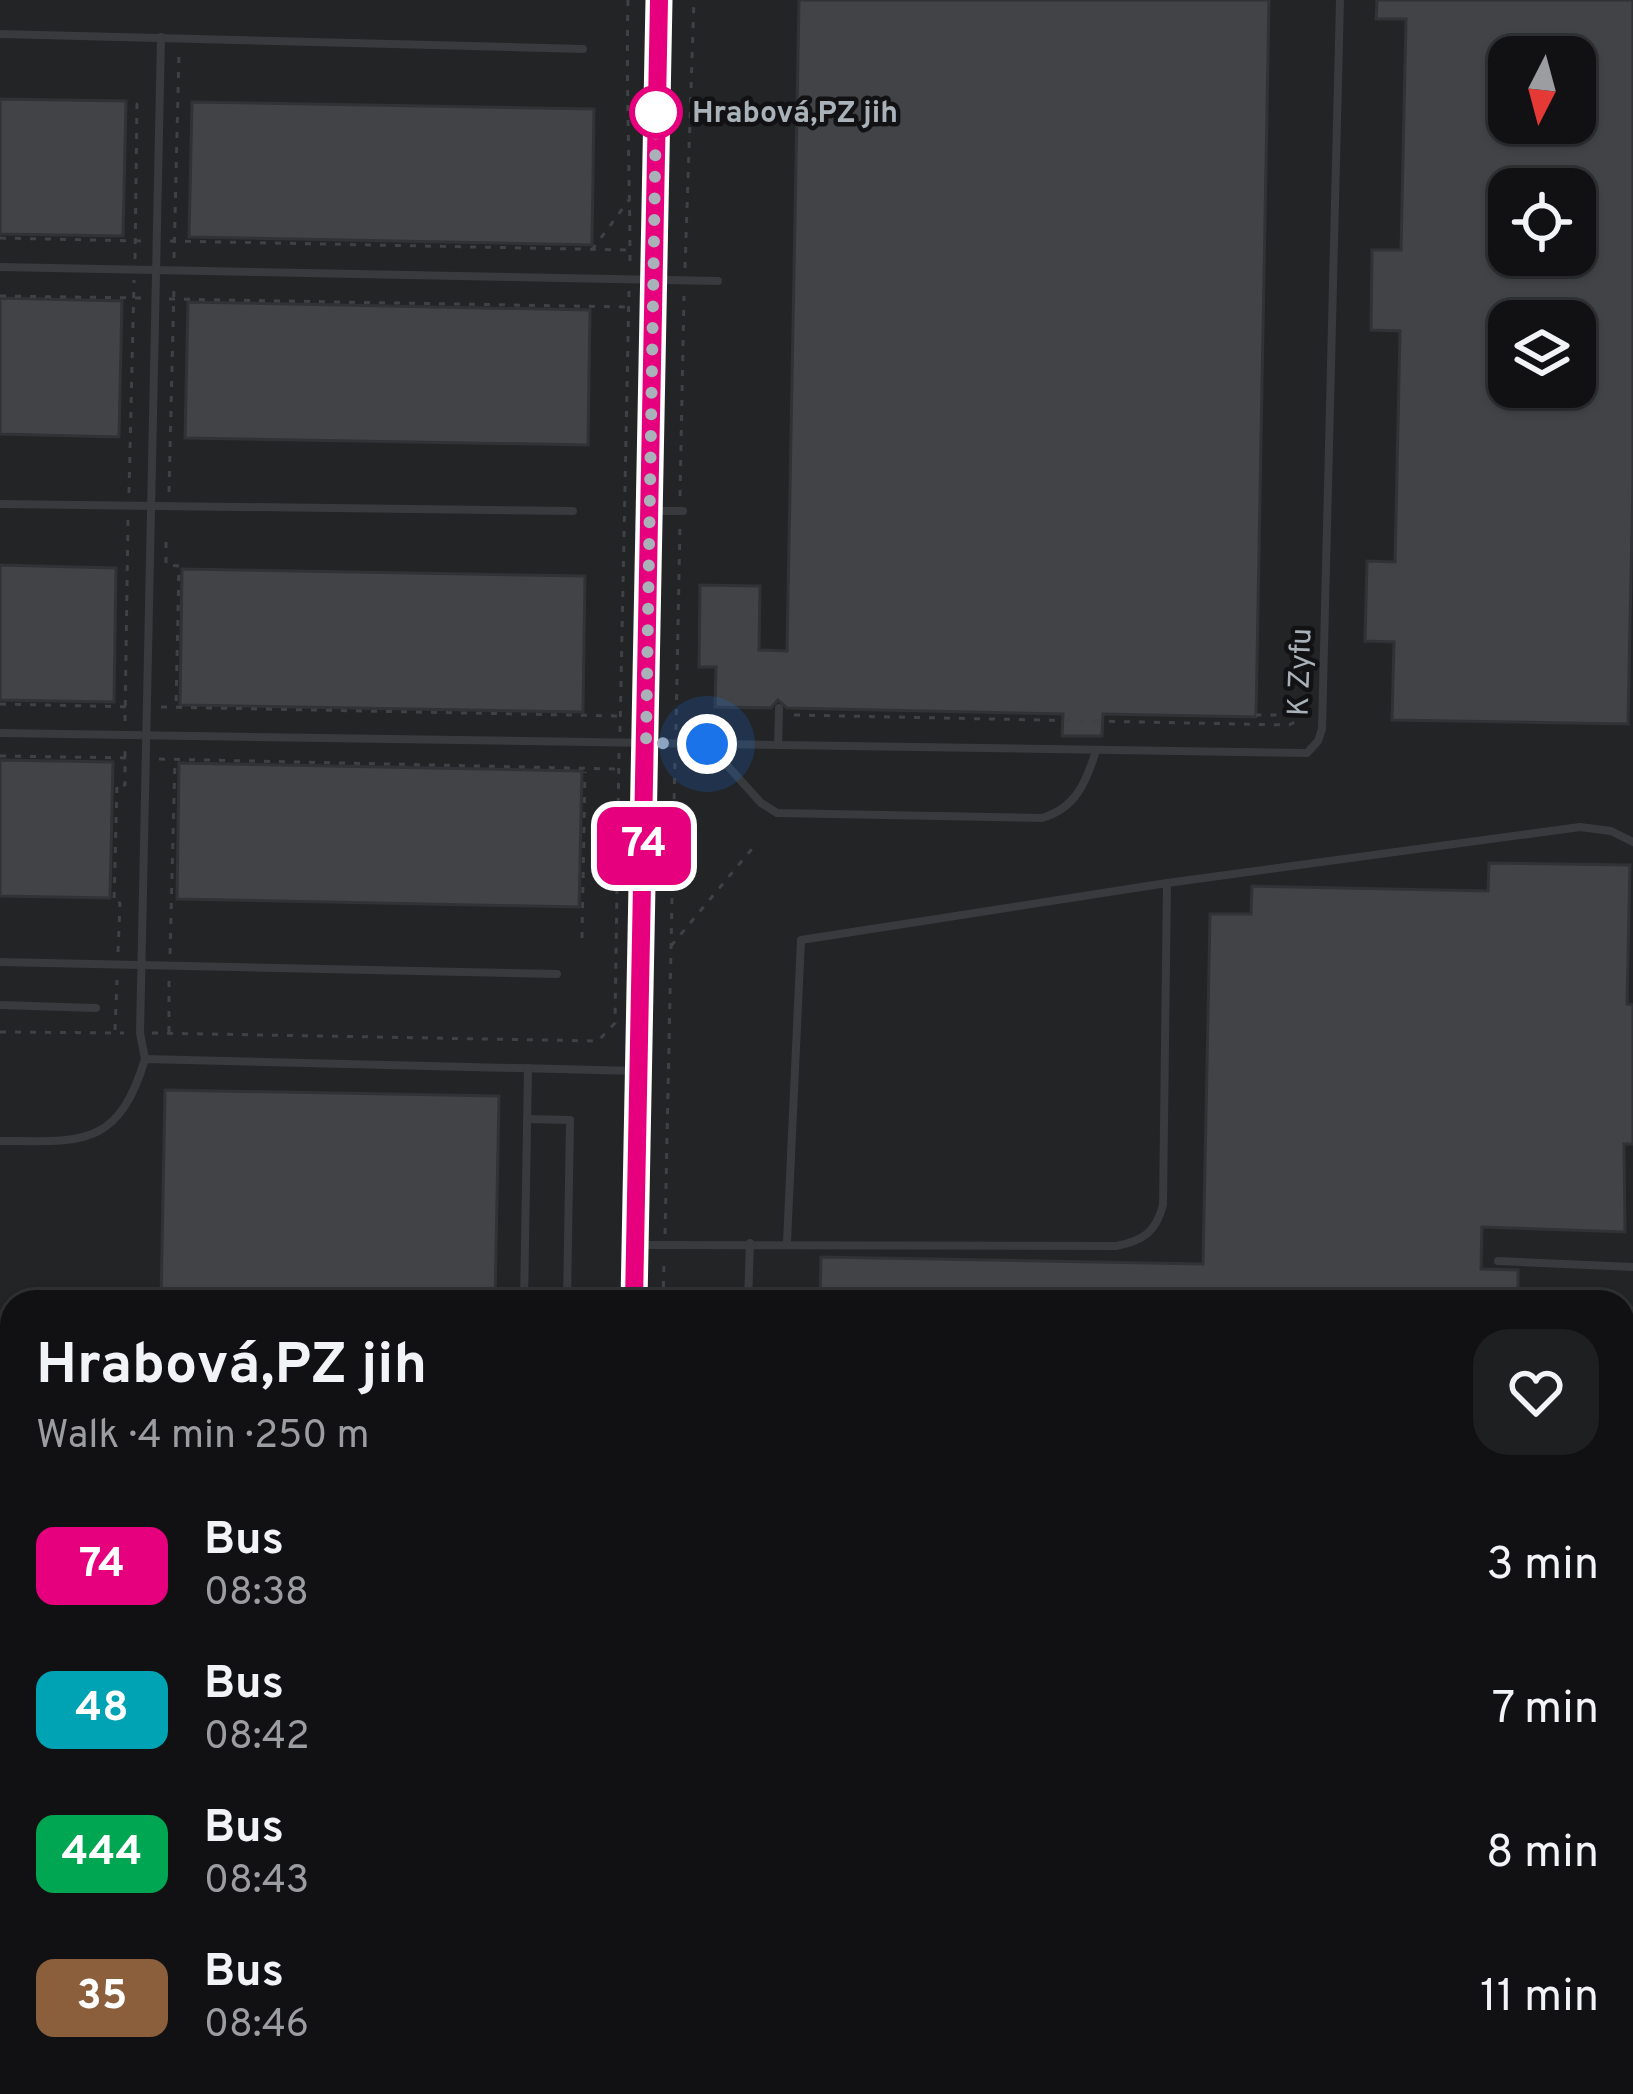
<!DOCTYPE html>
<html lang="en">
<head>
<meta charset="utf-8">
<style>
  :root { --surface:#111113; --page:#1e1f21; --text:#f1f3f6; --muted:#9c9da0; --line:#303133 }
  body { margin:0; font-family:Overpass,sans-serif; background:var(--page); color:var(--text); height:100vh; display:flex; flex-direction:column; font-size:45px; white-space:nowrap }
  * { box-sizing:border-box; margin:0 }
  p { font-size:39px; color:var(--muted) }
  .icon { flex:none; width:66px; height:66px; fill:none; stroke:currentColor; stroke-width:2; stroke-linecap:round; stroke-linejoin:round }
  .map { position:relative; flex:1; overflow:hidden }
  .side { position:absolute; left:0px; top:1290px; width:1635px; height:804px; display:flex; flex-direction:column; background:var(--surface); border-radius:36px 36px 0 0; box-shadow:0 3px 9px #0004,0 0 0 3px var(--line) }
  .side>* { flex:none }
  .badge { padding:0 24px; border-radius:18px; font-size:42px; line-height:78px }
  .needle { width:78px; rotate:186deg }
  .fabs { position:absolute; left:1488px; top:36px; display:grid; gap:24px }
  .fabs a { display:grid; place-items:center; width:108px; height:108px; border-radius:24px; background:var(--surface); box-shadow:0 3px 9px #0004,0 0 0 3px var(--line); font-size:60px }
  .you { position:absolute; width:60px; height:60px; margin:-30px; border:9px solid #fff; border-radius:50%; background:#1a73e8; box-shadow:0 0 0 18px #1a73e833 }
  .map>.badge { position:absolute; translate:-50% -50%; box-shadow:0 0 0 6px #fff }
  .round { display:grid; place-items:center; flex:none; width:126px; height:126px; border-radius:36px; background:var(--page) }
  .summary { display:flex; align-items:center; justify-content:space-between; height:204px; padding:0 36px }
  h1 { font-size:57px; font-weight:700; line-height:90px }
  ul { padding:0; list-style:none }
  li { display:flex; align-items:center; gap:36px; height:144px; padding:0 36px }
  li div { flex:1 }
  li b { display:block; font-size:45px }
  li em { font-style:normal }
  li .badge { min-width:132px; font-weight:700; text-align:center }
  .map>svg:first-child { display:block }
  .built { fill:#232426; fill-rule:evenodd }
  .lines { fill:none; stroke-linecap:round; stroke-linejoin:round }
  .stream { stroke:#2c3a3e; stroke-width:6 }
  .building { fill:#414346; stroke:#313235; stroke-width:3; fill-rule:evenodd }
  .path { stroke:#3e4145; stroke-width:3; stroke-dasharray:6 9; stroke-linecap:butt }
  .service { stroke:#383a3e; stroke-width:8 }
  .minor { stroke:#383a3e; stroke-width:16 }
  .line-casing { stroke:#fff; stroke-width:27 }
  .line { stroke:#e6007e; stroke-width:18 }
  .walk { stroke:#a9b1b9; stroke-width:12; stroke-dasharray:0 21.6 }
  .stop-dot { fill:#fff; stroke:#e6007e; stroke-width:6 }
  .labels { text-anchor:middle; stroke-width:9; stroke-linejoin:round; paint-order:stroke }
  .stop-label { font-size:30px; font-weight:bold; fill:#a9b1b9; stroke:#121214; text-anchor:start }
  .street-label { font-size:30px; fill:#a9b1b9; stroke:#121214 }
</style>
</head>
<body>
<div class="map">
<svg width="1633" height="2094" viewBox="0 0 1633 2094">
  <rect width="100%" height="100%" fill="#171719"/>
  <path class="built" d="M 0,0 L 1633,0 L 1633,2094 L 0,2094 ZM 1509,57 L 1575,57 L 1575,123 L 1509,123 ZM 1509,189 L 1575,189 L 1575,255 L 1509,255 ZM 1509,321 L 1575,321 L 1575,387 L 1509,387 ZM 12,1302 L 1623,1302 L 1623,2082 L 12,2082 Z"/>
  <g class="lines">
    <path class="stream" d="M 1632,2094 L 1633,2089"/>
  </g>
  <g class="building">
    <path d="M 799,0 L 1269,0 L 1256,717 L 1103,714 L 1102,736 L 1062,736 L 1063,714 L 787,708 L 778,700 L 771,708 L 715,707 L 716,667 L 699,667 L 700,585 L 760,586 L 759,650 L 787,651 Z"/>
    <path d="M 1377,0 L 1633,0 L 1633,477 L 1628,724 L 1392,720 L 1394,642 L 1365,641 L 1367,561 L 1395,562 L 1400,331 L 1371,330 L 1372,250 L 1401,250 L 1406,19 L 1376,19 ZM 1509,57 L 1575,57 L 1575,123 L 1509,123 ZM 1509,189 L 1575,189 L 1575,255 L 1509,255 ZM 1509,321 L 1575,321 L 1575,387 L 1509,387 Z"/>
    <path d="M 0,99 L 126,101 L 123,236 L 0,234 Z"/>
    <path d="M 192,102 L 594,109 L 592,245 L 189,237 Z"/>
    <path d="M 0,298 L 122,301 L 119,437 L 0,434 Z"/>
    <path d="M 188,302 L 590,310 L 588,445 L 185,438 Z"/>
    <path d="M 0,565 L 116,568 L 114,702 L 0,700 Z"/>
    <path d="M 182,569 L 585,576 L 583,712 L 180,705 Z"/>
    <path d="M 0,760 L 113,762 L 110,898 L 0,896 Z"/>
    <path d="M 179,763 L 582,771 L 579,907 L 177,899 Z"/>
    <path d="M 1489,863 L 1630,865 L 1627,1004 L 1633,1005 L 1633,1144 L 1624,1144 L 1625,1232 L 1482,1227 L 1481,1269 L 1518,1270 L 1518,1302 L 820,1302 L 821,1257 L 1203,1264 L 1210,914 L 1251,914 L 1252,886 L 1488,891 Z"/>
    <path d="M 165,1090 L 499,1096 L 495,1302 L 161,1302 Z"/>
  </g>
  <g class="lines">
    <g class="path">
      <path d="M 628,0 C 626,88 630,176 630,264"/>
      <path d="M 0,238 L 142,241"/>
      <path d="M 170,241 L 628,250"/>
      <path d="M 592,250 L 629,200"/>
      <path d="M 174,258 L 179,52"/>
      <path d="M 135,259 L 137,104 L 147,105"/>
      <path d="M 685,268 L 694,0"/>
      <path d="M 0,296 L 141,298"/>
      <path d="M 169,299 L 627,307"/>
      <path d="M 169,492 L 174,286"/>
      <path d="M 129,493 L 134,280"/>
      <path d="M 680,496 L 684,296"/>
      <path d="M 166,542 L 166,565 L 179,566 L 176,706"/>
      <path d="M 0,704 L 133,707"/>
      <path d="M 161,707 L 619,716"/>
      <path d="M 794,715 L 1289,725 L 1295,722 L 1292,715 L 1256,715"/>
      <path d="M 125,721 L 128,520"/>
      <path d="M 676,730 L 680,524"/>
      <path d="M 620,732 L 629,291"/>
      <path d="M 0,756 L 131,758"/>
      <path d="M 159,759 L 617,769"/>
      <path d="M 582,938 L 585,772"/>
      <path d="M 671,946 L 756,844"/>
      <path d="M 118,952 L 120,903 L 114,903 L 117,784 L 125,785 L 125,748"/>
      <path d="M 170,954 L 175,759"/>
      <path d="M 115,1030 L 117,980"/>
      <path d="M 0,1032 L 124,1033"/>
      <path d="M 169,1032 L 169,981"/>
      <path d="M 152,1033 L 598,1041 L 615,1023 L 619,753"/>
      <path d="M 665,1234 L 675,757"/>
      <path d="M 663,1302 L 664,1261"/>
      <path d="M 1623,1930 L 1633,1911"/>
      <path d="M 646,2094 L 646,2082"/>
      <path d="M 1456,2094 L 1483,2082"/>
    </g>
    <g class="service">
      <path d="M 0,34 L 583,49"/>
      <path d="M 0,267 L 718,281"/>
      <path d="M 0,504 L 573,511"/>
      <path d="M 649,511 L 683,511"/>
      <path d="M 0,733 L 1307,753 L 1318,741 L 1322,729 L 1340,0"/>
      <path d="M 708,744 L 761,803 L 777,813 L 1042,818 C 1076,808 1086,782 1096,751"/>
      <path d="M 778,745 L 779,708"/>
      <path d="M 0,962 L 557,974"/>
      <path d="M 0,1005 L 96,1008"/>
      <path d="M 145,1059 L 140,1033 L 161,37"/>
      <path d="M 527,1119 L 570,1120 L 567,1302"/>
      <path d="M 0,1141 C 81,1141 118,1149 145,1059 L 637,1071"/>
      <path d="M 787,1242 L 801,940 L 1167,883 L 1580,827 L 1611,831 L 1633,842"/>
      <path d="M 637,1245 L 1116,1246 C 1143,1241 1156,1232 1163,1205 L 1167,883"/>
      <path d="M 1498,1261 L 1633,1267"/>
      <path d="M 524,1302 L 528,1068"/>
      <path d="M 748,1302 L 750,1243"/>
      <path d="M 1623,1498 L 1633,1436"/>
      <path d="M 0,1609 L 12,1609"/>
      <path d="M 0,2020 L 12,2020"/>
      <path d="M 0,2046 L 12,2046"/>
      <path d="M 724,2082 L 734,2094"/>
      <path d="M 810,2082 L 872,2084"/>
      <path d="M 173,2094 L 174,2082"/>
      <path d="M 206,2094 L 207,2082"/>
      <path d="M 478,2094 L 478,2082"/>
      <path d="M 527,2094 L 527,2082"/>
      <path d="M 767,2094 L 776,2082"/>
    </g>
    <g class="minor">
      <path d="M 634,1302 L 659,0"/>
      <path d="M 619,2094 L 619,2082"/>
    </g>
  </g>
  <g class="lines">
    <g class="line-casing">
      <path id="line" d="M 634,1302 L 659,0"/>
    </g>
    <use href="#line" class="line"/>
    <path class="walk" d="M 656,112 L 646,743 L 707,744"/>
  </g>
  <circle class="stop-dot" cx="656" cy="112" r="24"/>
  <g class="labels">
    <g class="stop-label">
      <text x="692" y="122">Hrabová,PZ jih</text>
    </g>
    <g class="street-label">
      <text transform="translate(1299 672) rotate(-88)" y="10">K Zyfu</text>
    </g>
  </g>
</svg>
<div class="fabs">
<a><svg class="needle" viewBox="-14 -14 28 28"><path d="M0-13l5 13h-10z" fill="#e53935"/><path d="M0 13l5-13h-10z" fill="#9c9da0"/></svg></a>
<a><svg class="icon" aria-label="locate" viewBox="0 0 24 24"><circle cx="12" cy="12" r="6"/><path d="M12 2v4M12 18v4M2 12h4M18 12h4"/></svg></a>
<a><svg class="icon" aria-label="layers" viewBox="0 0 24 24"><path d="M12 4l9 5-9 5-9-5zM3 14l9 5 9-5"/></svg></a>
</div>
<div class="you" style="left:707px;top:744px"></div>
<b class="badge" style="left:644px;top:846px;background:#e6007e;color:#fff">74</b>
<section class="side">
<div class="summary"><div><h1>Hrabová,PZ jih</h1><p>Walk · 4 min · 250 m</p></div><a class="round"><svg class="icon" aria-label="heart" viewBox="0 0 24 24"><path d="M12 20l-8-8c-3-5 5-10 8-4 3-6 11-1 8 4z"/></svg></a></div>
<ul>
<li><span class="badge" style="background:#e6007e;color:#fff">74</span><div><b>Bus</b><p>08:38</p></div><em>3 min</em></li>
<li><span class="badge" style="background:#00a3b4;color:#fff">48</span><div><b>Bus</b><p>08:42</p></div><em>7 min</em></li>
<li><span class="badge" style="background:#00a651;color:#fff">444</span><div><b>Bus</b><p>08:43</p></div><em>8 min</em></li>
<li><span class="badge" style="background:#8b5e3c;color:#fff">35</span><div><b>Bus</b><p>08:46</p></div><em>11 min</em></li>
</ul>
</section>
</div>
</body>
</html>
